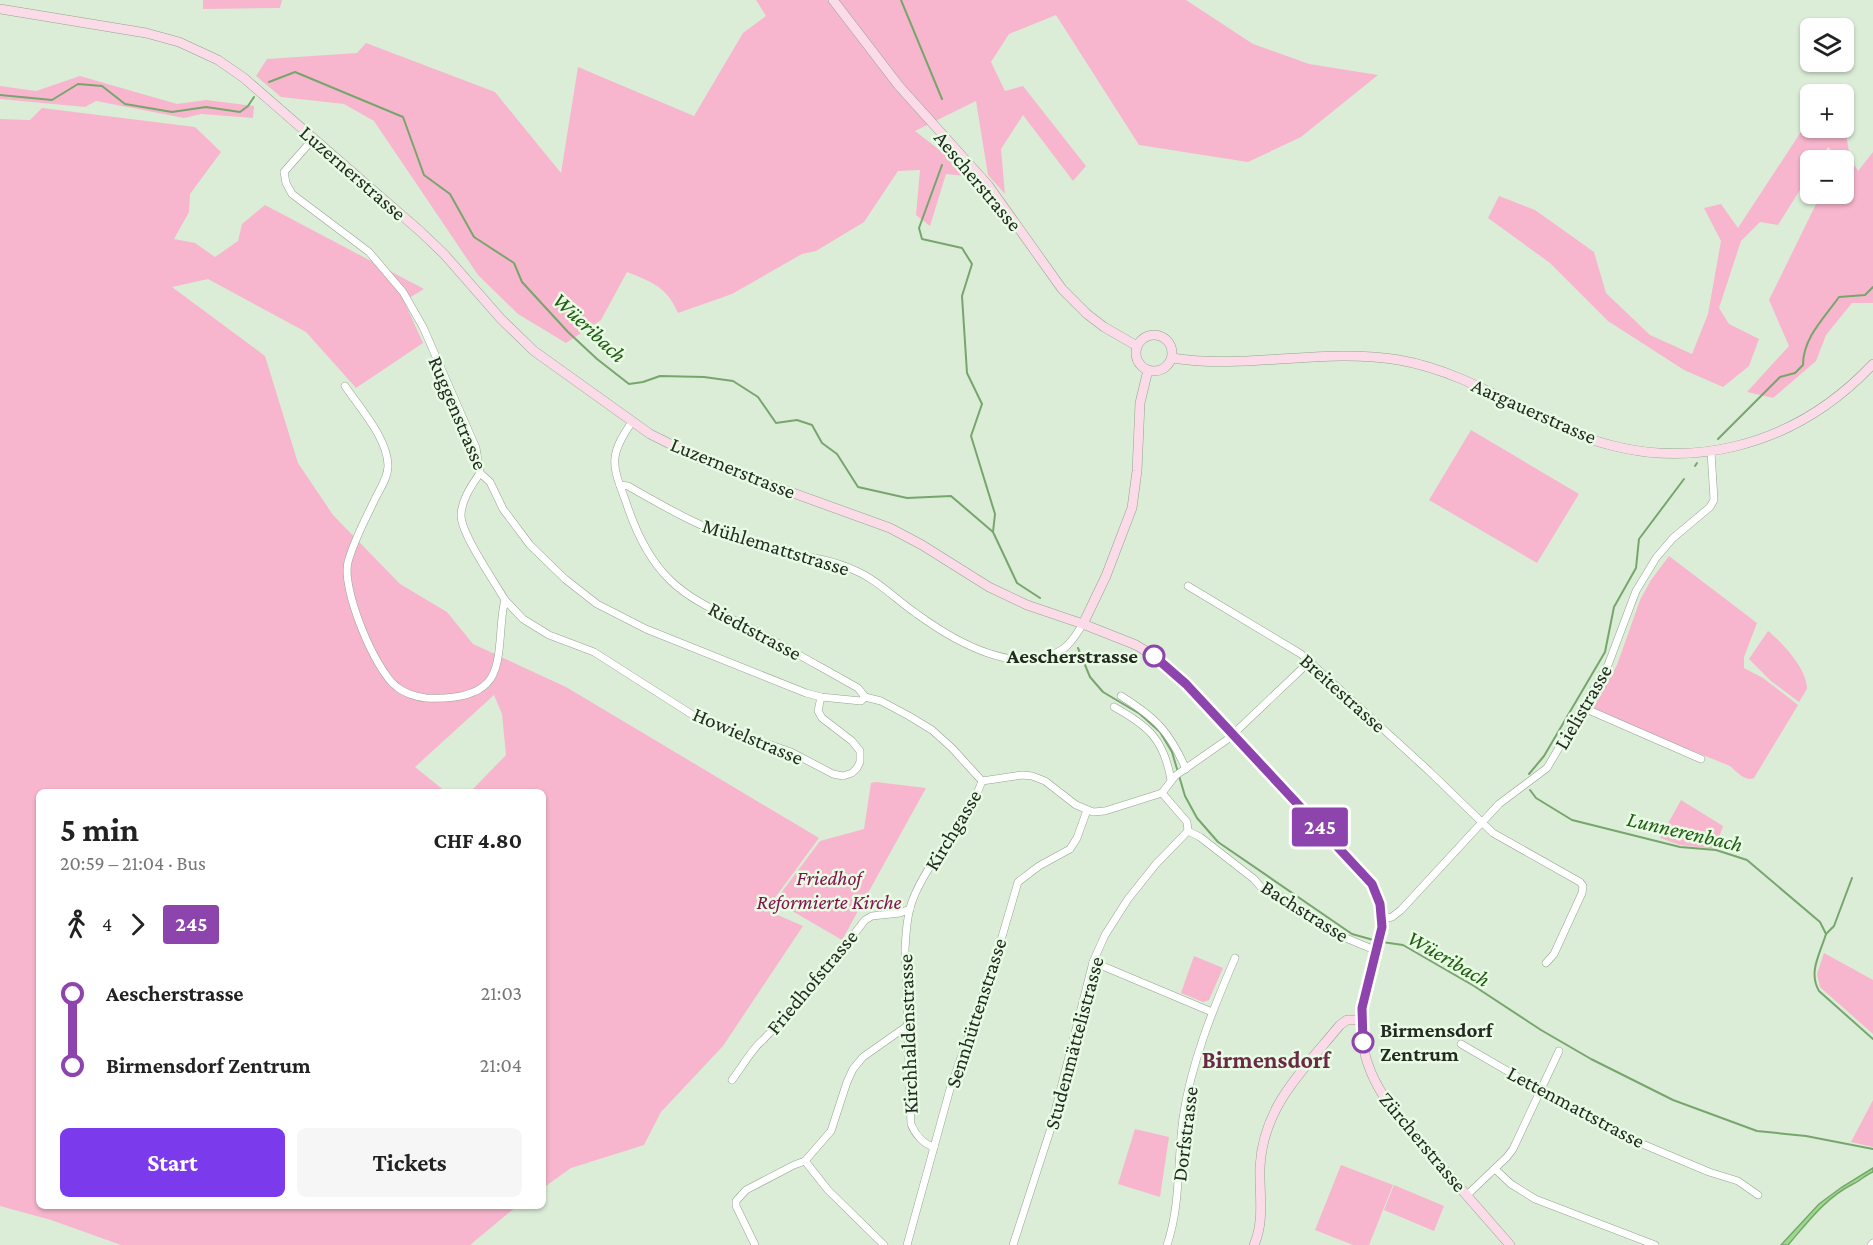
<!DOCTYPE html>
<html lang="en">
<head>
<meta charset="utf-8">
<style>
  :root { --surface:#fff; --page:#f6f6f6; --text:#222; --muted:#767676; --accent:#7c3aed }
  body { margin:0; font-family:"Crimson Pro",serif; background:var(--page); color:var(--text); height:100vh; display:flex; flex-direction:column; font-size:22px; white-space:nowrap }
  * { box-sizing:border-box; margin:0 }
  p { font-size:20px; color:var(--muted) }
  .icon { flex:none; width:33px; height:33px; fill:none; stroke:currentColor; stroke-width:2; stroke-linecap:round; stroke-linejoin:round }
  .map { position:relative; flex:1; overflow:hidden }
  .drawer { position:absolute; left:36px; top:789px; width:510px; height:420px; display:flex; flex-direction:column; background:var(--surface); border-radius:9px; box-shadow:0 2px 4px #0004 }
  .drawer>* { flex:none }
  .badge { padding:0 12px; border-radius:4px; font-size:21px; line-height:39px }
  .fabs { position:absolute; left:1800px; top:18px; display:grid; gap:12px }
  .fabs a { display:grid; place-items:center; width:54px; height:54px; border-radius:9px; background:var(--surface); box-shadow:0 2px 4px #0004; font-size:30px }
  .map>.badge { position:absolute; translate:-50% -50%; box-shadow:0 0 0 3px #fff }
  .legs { display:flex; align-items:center; gap:9px; height:66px; padding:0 24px; font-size:20px }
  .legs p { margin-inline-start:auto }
  .overview { display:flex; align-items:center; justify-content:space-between; height:102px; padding:0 24px }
  h1 { font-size:33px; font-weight:700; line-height:45px }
  .action { display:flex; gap:12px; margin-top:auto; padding:12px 24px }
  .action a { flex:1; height:69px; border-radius:9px; background:var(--accent); color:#fff; font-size:24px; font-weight:700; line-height:69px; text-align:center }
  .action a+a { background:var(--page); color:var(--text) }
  ul { padding:0 24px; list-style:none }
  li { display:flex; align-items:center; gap:21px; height:72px; font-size:22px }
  li i { display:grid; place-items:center; width:9px; height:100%; margin:0 8px; background:currentColor }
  li i::after { content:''; width:15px; height:15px; margin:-8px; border:4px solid; border-radius:50%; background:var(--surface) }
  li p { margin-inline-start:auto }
  li:first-child i { background:linear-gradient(#0000 50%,currentColor 0) }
  li:last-child i { background:linear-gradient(currentColor 50%,#0000 0) }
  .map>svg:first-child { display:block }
  .green { fill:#f7b6cd }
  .water { fill:#9bdb8d; stroke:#77a66d; stroke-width:1.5 }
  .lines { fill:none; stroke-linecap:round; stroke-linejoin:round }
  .stream { stroke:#77a66d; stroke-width:2 }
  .street-casing { stroke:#93a48f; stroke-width:8 }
  .secondary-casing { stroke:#93a48f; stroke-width:10 }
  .street { stroke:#fff; stroke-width:7 }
  .secondary { stroke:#fcdbe8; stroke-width:9 }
  .line-1-casing { stroke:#fff; stroke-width:14 }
  .line-1 { stroke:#8e44ad; stroke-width:9 }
  .stop-1-dot { fill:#fff; stroke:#8e44ad; stroke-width:3 }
  .labels { text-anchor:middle; stroke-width:5; stroke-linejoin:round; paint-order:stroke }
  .street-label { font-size:21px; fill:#242a22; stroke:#e8fbe4 }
  .stop-label { font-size:21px; font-weight:bold; fill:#242a22; stroke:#e8fbe4; text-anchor:end }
  .park-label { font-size:21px; font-style:italic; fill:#85134e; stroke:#e8fbe4 }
  .water-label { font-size:22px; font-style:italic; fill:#205c10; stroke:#e8fbe4 }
  .quarter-label { font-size:24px; font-weight:bold; fill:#6b2946; stroke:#e8fbe4 }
</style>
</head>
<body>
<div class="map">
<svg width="1873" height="1245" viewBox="0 0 1873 1245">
  <rect width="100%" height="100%" fill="#dbedd7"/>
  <g class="green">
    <path d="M 203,0 L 282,0 L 280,8 L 203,9 Z"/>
    <path d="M 756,0 L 1186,0 L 1253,44 L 1309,64 L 1378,75 L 1301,137 L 1248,162 L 1139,145 L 1056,15 L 1009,34 L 991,62 L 1005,91 L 1023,86 L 1086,166 L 1073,181 L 1023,115 L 1001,149 L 1005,194 L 988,175 L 976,101 L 915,131 L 974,177 L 946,174 L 930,226 L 916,215 L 920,170 L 898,171 L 864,222 L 816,251 L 802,254 L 732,294 L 678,313 C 667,287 652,282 627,272 L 601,320 L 566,343 L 518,314 L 478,275 L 374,121 L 344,104 L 281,97 L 256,76 L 267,59 L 357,53 L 366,43 L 495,92 L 561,173 L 578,67 L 694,116 L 743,33 L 766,16 Z"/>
    <path d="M 80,76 L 177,104 L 206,100 L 254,106 L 253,118 L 201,114 L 184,118 L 96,101 L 85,107 L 0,99 L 0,86 L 36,91 Z"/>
    <path d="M 42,108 L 195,127 L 221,152 L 190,194 L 189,212 L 174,239 L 195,243 L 215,257 L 238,241 L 242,224 L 265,205 L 424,289 L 404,301 L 423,343 L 356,388 L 306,332 L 208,279 L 172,287 L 265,356 L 298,463 L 333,515 L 400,584 L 447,612 L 473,644 L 566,687 L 819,838 L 766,910 L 803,926 L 723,1046 L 661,1112 L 644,1145 L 571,1168 L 543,1188 L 543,792 L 470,792 L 506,755 L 502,714 L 494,695 L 415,767 L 446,792 L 39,792 L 39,1206 L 517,1206 L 470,1245 L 121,1245 L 51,1220 L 0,1206 L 0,119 L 30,120 Z"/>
    <path d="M 1810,118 L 1810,128 L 1844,128 L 1844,121 L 1850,158 L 1858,171 L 1873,152 L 1873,303 L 1852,303 L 1826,335 L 1816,361 L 1773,398 L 1747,392 L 1789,346 L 1769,300 L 1821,194 L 1844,194 L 1844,160 L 1836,160 L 1838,156 L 1828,147 L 1819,160 L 1810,160 L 1810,174 L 1778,225 L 1760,222 L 1741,241 L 1719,308 L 1729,324 L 1759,339 L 1749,366 L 1723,387 L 1684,370 L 1608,321 L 1550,263 L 1488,218 L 1499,196 L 1535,210 L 1594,252 L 1606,293 L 1650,335 L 1692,354 L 1708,314 L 1721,241 L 1704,208 L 1721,204 L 1738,228 Z"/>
    <path d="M 1471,430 L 1579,494 L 1537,563 L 1429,500 Z"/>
    <path d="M 1669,556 L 1757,623 L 1744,657 L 1744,668 L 1763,678 L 1798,705 L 1754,778 C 1745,782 1737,772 1730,766 L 1592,710 L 1617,665 L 1640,600 L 1651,580 Z"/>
    <path d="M 1768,631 C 1783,643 1807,669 1807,689 L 1799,702 L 1771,681 L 1749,659 Z"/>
    <path d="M 876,782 L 926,788 L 842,940 L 775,901 L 820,841 L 864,829 L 871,783 Z"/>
    <path d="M 1681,800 L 1723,826 L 1715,849 L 1680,845 L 1660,838 Z"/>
    <path d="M 1824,953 L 1873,980 L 1873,1034 L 1820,987 L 1817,974 Z"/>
    <path d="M 1194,956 L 1223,968 L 1209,1000 L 1203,1002 L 1181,993 Z"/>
    <path d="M 1873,1100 L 1873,1147 L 1851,1142 Z"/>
    <path d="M 1135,1129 L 1169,1137 L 1160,1197 L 1118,1184 Z"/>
    <path d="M 1341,1165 L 1393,1185 L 1369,1245 L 1353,1245 L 1315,1230 Z"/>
    <path d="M 1394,1185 L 1444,1206 L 1434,1231 L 1384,1210 Z"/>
  </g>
  <path class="water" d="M 1873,1168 L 1873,1172 C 1865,1175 1860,1181 1853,1184 C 1825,1198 1807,1223 1788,1245 L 1781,1245 L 1819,1204 L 1842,1187 Z"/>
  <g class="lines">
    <g class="stream">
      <path d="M 901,0 L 942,99"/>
      <path d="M 269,82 L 295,72 L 403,117 L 424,175 L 450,194 L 474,237 L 514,263 L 522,282 L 568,332 L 597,359 L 629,384 L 643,382 L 660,376 L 704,377 L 733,381 L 758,397 L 776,423 L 797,420 L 812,425 L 822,443 L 837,454 L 858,487 L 907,498 L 951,496 L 993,532 L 1017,583 L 1040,598"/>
      <path d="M 0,95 L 52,100 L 78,84 L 102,86 L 125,104 L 172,112 L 206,107 L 240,112 L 248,106 L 254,97"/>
      <path d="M 942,165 L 919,228 L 922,239 L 962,248 L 972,264 L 962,296 L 967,373 L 982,404 L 971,436 L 995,514 L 993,532"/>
      <path d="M 1718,439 L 1780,377 L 1795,373 L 1803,365 C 1803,338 1824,318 1839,297 L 1865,295 L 1873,287"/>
      <path d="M 1695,466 L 1697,463"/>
      <path d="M 1078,648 L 1090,677 L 1103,692 L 1140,714 L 1160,732 L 1172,752 L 1185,796 L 1197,818 L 1218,842 L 1352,934 L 1377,941"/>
      <path d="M 1529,774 L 1544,756 L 1605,652 L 1614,607 L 1636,568 L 1639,539 L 1684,479"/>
      <path d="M 1530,790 L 1536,798 L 1572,820 L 1680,847 L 1716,850 L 1747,860 L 1820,922 L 1826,934 C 1820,954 1808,972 1819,991 L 1873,1039"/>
      <path d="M 1826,934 L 1834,926 L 1852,878"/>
      <path d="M 1382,942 L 1403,945 L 1474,986 L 1541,1030 L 1591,1059 L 1673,1100 L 1757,1131 L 1806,1136 L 1873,1149"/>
    </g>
    <g class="street-casing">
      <g id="street">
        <path d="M 313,139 L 284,172 L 286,183 L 292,194 L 369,252 L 403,292 L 423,327 L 476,448 L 480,473 L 490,482 L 503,509 L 530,545 L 565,579 L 597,604 L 646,629 L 806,693 L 821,697 L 861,701 L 865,697"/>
        <path d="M 345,386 C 360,408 388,439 388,466 C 388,477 380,489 375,499 C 365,520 354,540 348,562 C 341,588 375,671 397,687 C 404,693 417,697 426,698 C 446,699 473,698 487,683 C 504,667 498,623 505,600 C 494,581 462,535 461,516 C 461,500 472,485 480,473"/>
        <path d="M 632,422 C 608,456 612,465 626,502 C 635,530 650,561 671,581 C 693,602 723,614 750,628 C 786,647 822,668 858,688 L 865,697 L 881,701 L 909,716 L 932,730 L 952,748 L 982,781"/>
        <path d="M 620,485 L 628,486 C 668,509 707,531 752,545 C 785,555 821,555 854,570 C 878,580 895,599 917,614 C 954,641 1019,679 1063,649 C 1072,643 1077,633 1083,624"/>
        <path d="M 1188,586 L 1301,654 L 1429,771 L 1493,833 L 1580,882 L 1583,886 L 1582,893 L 1554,954 L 1546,963"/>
        <path d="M 505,600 L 523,619 L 549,635 L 594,652 L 702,721 L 791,752 L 833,774 L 843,776 L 852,773 L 857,768 L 860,762 L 860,751 L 852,741 L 822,718 L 818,711 L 821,697"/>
        <path d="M 1121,696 C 1156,718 1169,731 1186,769"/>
        <path d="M 1114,707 C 1149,726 1164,740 1171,780"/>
        <path d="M 1584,708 L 1701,759"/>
        <path d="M 982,781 L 1022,775 L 1032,776 L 1045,781 L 1076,805 L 1093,812 L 1105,811 L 1162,793 L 1175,776 L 1228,739 L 1310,661"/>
        <path d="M 1162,793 L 1187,822 L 1188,831"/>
        <path d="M 1188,831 L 1200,837 L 1254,879 L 1264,891 L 1278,895 L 1341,936 L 1377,951"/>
        <path d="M 1382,919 L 1392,917 L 1401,910 L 1499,804 L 1547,768 L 1608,665 L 1636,591 L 1656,558 L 1673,538 L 1710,507 L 1714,500 L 1711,452"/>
        <path d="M 1093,962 L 1212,1012"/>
        <path d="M 1461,1044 L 1595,1122 L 1640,1143 L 1709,1172 L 1738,1181 L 1758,1195"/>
        <path d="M 732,1080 C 740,1070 754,1046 763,1040 L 826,971 L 865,920 L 872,916 L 900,913 L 910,909"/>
        <path d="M 934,1147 C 923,1144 915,1134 911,1124 L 905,949 C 906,933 907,914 913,899 C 930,856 967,824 982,781"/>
        <path d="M 805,1161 L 828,1190 L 884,1245"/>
        <path d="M 1495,1169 L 1511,1184 L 1535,1199 L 1655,1245"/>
        <path d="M 1467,1195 L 1507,1157 L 1513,1149 L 1559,1051"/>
        <path d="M 755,1245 L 736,1206 L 736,1201 L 746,1190 L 794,1165 L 805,1161 L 831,1131 L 847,1082 L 853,1069 L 863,1057 L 907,1026"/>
        <path d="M 907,1245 L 950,1089 L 994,964 L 1018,882 L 1039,866 L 1070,849 L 1077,838 L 1087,810"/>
        <path d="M 1013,1245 L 1050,1131 L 1093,962 L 1105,935 L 1128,899 L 1156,864 L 1188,831"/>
        <path d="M 1167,1245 C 1181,1204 1177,1161 1183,1118 C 1191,1063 1213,1009 1235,958"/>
        <path d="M 1871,1245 L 1873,1243"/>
      </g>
    </g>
    <g class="secondary-casing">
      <g id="secondary">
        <path d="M 833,0 L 899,86 L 988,185 L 1062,289 L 1087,314 L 1104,327 L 1137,346"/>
        <path d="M 0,9 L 146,33 L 179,42 L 218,60 L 244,78 L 421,232 L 444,254 L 501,319 L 534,351 L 650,434 L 702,460 L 890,528 L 922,545 L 989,587 L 1027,605 L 1083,624 L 1136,645 L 1154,656 L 1186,684 L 1372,884 C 1376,893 1380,901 1381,910 C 1386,945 1365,979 1362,1013 C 1355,1078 1402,1121 1441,1166 C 1464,1192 1487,1219 1510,1245"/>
        <circle cx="1154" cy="353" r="18"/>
        <path d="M 1172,358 C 1248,370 1323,347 1399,360 C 1463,371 1515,408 1574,433 C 1682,477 1794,448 1873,364"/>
        <path d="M 1083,624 L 1106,576 L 1132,508 L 1137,471 L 1140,403 L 1148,370"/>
        <path d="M 1254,1245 C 1265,1220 1259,1193 1260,1167 C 1263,1106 1304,1069 1340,1025 L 1347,1020 L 1362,1020"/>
      </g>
    </g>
    <use href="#street" class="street"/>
    <use href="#secondary" class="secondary"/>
  </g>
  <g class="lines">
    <g class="line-1-casing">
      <path id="line-1" d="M 1154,656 L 1186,684 L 1372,884 L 1380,904 L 1382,927 L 1362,1008 L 1363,1042"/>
    </g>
    <use href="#line-1" class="line-1"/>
  </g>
  <g class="stop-1-dot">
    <circle cx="1154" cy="656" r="10"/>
    <circle cx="1363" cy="1042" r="10"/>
  </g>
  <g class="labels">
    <g class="street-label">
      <text transform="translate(353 173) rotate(41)" y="7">Luzernerstrasse</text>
      <text transform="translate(978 181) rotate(50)" y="7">Aescherstrasse</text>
      <text transform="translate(1534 411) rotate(24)" y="7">Aargauerstrasse</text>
      <text transform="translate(458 413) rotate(67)" y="7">Ruggenstrasse</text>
      <text transform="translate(733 468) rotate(22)" y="7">Luzernerstrasse</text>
      <text transform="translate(776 547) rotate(17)" y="7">Mühlemattstrasse</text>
      <text transform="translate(755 631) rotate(28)" y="7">Riedtstrasse</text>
      <text transform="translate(1343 693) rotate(42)" y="7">Breitestrasse</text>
      <text transform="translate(1583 707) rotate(-60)" y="7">Lielistrasse</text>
      <text transform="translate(748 736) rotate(23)" y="7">Howielstrasse</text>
      <text transform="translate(953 830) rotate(-59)" y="7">Kirchgasse</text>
      <text transform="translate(1305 911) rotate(32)" y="7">Bachstrasse</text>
      <text transform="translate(812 982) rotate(-50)" y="7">Friedhofstrasse</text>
      <text transform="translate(976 1013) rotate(-72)" y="7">Sennhüttenstrasse</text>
      <text transform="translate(908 1034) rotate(-92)" y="7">Kirchhaldenstrasse</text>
      <text transform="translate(1074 1043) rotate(-75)" y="7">Studenmättelistrasse</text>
      <text transform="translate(1576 1107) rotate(28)" y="7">Lettenmattstrasse</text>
      <text transform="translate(1185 1134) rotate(-83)" y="7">Dorfstrasse</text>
      <text transform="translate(1423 1142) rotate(50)" y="7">Zürcherstrasse</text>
    </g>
    <g class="stop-label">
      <text x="1138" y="663">Aescherstrasse</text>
      <text x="1380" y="1037" text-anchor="start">Birmensdorf<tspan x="1380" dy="24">Zentrum</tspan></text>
    </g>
    <g class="park-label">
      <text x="829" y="885">Friedhof<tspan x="829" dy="24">Reformierte Kirche</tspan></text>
    </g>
    <g class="water-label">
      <text transform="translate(590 327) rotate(43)" y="8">Wüeribach</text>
      <text transform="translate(1685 831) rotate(13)" y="8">Lunnerenbach</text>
      <text transform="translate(1449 958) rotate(30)" y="8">Wüeribach</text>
    </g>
    <g class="quarter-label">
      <text x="1266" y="1068">Birmensdorf</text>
    </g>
  </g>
</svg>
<div class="fabs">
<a><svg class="icon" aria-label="layers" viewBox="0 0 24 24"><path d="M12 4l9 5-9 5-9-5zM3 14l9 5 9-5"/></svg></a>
<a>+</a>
<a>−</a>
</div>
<b class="badge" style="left:1320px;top:827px;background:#8e44ad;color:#fff">245</b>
<section class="drawer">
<div class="overview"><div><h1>5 min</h1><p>20:59 – 21:04 · Bus</p></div><b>CHF 4.80</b></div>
<div class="legs"><svg class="icon" aria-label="walk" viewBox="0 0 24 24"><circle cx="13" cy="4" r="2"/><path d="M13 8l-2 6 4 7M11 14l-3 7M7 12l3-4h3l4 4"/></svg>4<svg class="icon" aria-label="forward" viewBox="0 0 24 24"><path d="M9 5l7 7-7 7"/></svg><b class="badge" style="background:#8e44ad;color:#fff">245</b></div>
<ul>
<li><i style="color:#8e44ad"></i><b>Aescherstrasse</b><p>21:03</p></li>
<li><i style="color:#8e44ad"></i><b>Birmensdorf Zentrum</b><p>21:04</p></li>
</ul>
<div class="action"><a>Start</a><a>Tickets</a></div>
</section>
</div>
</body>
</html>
